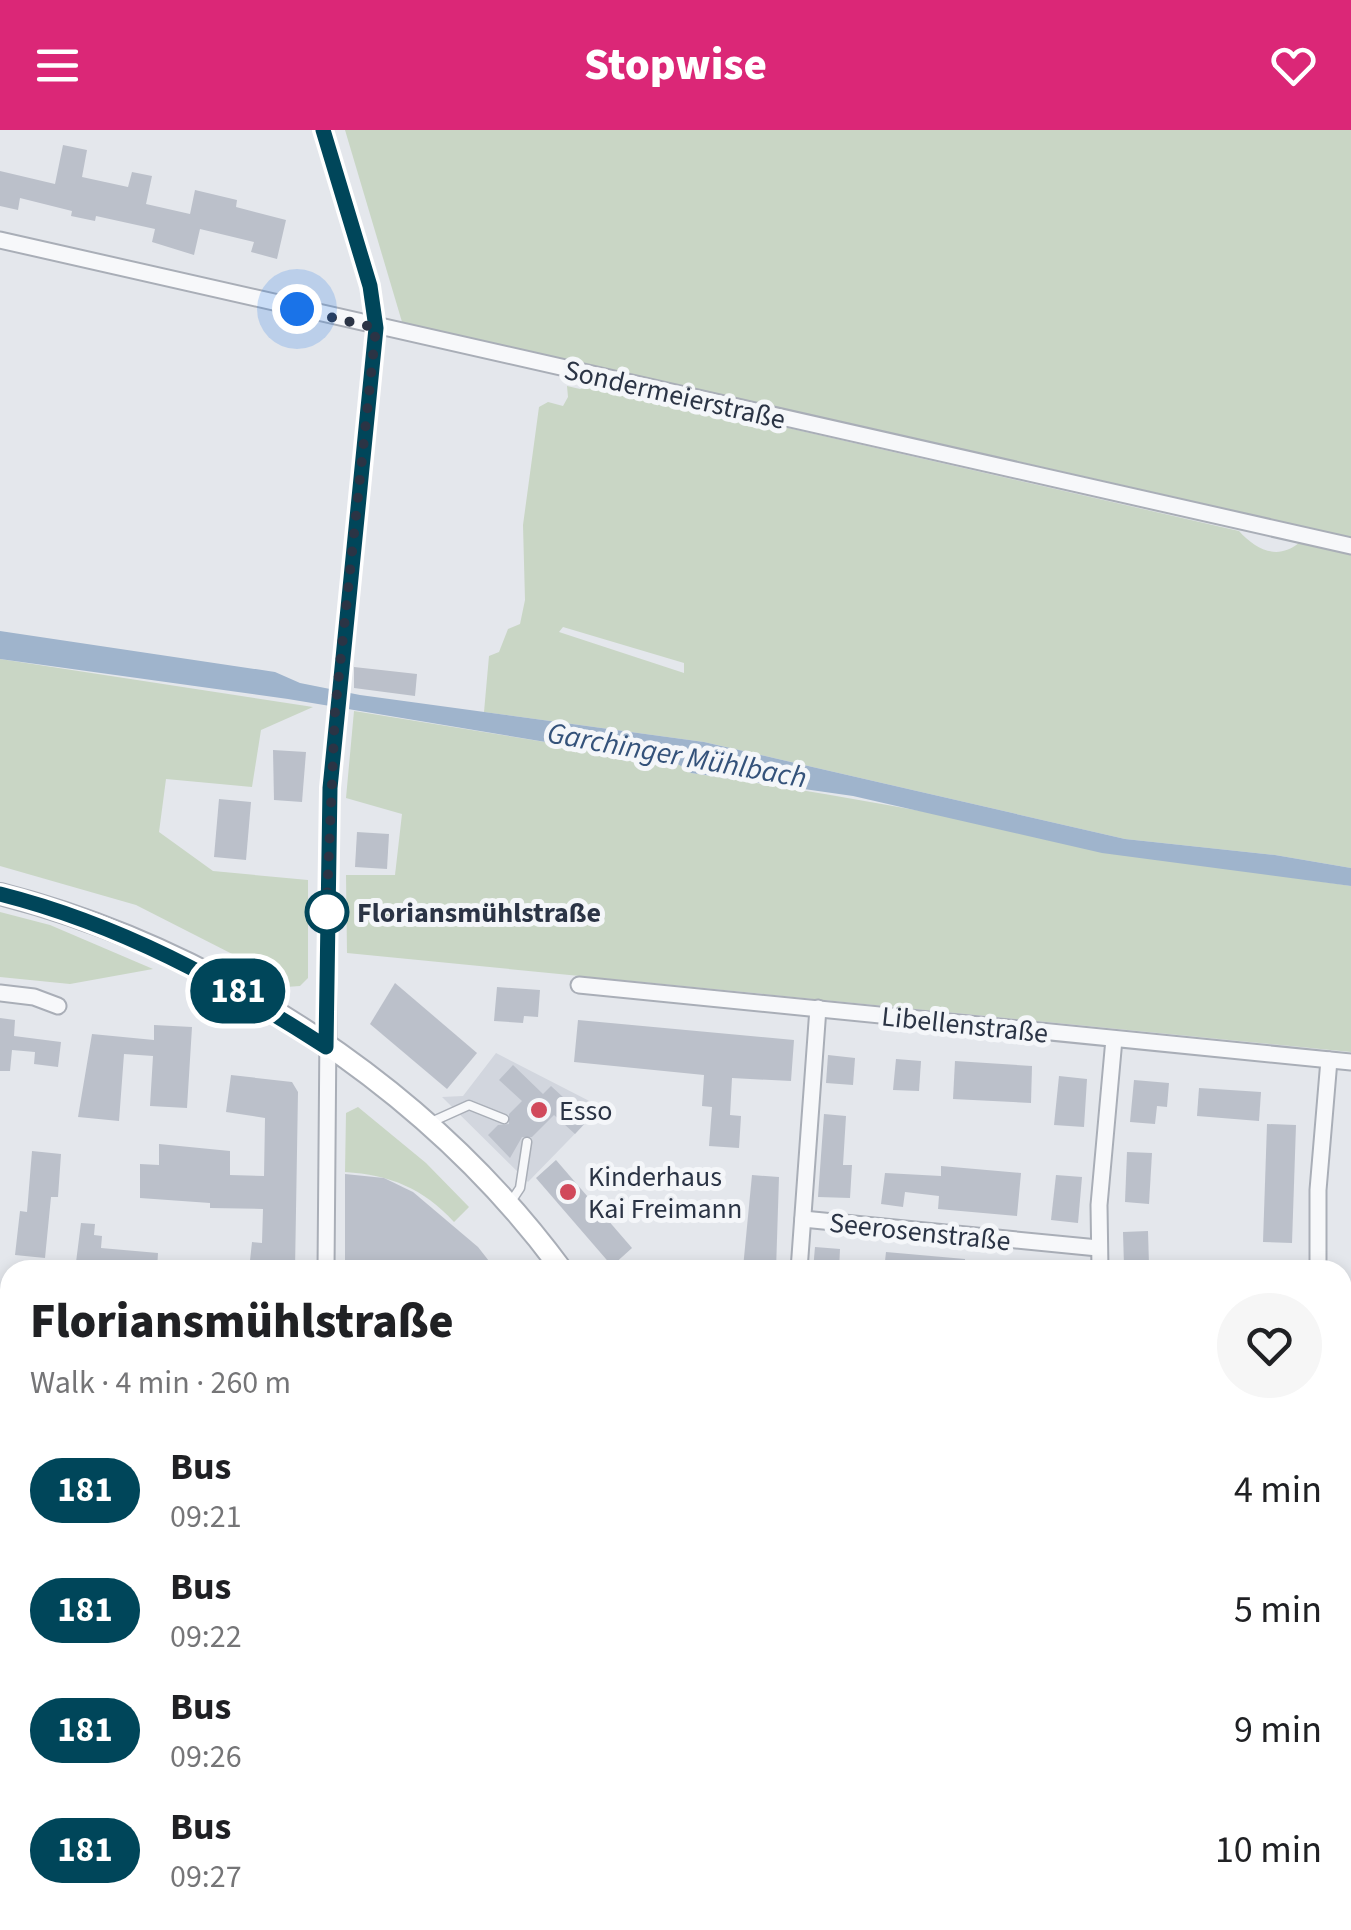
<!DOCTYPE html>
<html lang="en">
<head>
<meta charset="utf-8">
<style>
  :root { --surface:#fff; --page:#f6f6f6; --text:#202124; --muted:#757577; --accent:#db2777 }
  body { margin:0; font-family:"Source Sans 3",sans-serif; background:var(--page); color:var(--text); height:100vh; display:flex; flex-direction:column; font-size:38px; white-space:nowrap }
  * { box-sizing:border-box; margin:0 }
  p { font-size:32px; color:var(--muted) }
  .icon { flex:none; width:55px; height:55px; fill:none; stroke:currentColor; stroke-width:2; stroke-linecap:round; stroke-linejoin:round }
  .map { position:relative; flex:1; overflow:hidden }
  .details { position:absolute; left:0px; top:1130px; width:1352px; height:670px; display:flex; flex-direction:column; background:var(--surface); border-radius:30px 30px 0 0; box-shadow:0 5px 15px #0003 }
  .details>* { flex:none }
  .badge { padding:0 20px; border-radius:32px; font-size:35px; line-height:65px }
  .you { position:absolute; width:50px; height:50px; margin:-25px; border:8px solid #fff; border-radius:50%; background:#1a73e8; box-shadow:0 0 0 15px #1a73e833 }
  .map>.badge { position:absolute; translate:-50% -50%; box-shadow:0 0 0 5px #fff }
  .round { display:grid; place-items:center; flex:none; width:105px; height:105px; border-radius:52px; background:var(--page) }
  .headline { display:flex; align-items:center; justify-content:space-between; height:170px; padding:0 30px }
  h1 { font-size:48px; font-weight:800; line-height:75px }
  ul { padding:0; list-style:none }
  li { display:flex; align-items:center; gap:30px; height:120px; padding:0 30px }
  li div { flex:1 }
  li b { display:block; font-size:38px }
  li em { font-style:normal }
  li .badge { min-width:110px; font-weight:700; text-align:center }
  header { display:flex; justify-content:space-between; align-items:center; height:130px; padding:0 30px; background:var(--accent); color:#fff; font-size:45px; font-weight:800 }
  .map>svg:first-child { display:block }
  .built { fill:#d2d6de }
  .green { fill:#c9d6c5; fill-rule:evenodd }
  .water { fill:#9fb4cc }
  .building { fill:#bbc0ca }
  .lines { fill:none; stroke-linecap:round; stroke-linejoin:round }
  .service-casing { stroke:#a9aeb7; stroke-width:11 }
  .minor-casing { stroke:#a9aeb7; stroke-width:19 }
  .secondary-casing { stroke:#a9aeb7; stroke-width:24 }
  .service { stroke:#f7f8fa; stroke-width:8 }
  .minor { stroke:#f7f8fa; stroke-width:15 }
  .secondary { stroke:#fff; stroke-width:20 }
  .line-casing { stroke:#fff; stroke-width:22 }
  .line { stroke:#00465a; stroke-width:15 }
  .walk { stroke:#2b3445; stroke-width:10; stroke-dasharray:0 18 }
  .stop-dot { fill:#fff; stroke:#00465a; stroke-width:5 }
  .poi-dot { fill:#d1495b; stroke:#f4f6f9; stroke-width:4 }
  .labels { text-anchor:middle; stroke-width:10; stroke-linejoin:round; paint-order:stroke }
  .street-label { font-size:28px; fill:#2b3445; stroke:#f4f6f9 }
  .stop-label { font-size:28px; font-weight:bold; fill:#2b3445; stroke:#f4f6f9; text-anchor:start }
  .poi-label { font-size:28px; fill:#2b3445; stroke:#f4f6f9; text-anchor:start }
  .water-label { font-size:30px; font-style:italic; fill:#34527a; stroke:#f4f6f9 }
</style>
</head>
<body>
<header><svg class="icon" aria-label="menu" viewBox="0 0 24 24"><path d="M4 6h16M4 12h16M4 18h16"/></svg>Stopwise<svg class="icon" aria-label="heart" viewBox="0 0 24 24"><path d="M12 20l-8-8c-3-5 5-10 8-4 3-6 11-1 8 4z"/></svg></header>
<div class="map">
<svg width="1351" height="1800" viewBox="0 0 1351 1800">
  <rect width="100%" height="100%" fill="#e4e7ec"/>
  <path class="built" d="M 496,923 L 601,977 L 528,1052 L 442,967 L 463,966 Z"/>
  <g class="green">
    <path d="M 345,0 L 1351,0 L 1351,407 L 402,192 Z"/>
    <path d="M 596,254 L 1239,401 C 1256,420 1278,431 1300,412 L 1351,425 L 1351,738 L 1275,725 L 1125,709 L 704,612 L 484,582 L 489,526 L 499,522 L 508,499 L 520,494 L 525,470 L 523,395 L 539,277 L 548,272 L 563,276 L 568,267 L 567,256 L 580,259 ZM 563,497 L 684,533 L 684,543 L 559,502 Z"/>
    <path d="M 0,529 L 313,577 L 261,600 L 252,657 L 166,649 L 159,702 L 213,741 L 308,750 L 308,848 L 300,856 L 286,857 L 249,829 L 244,830 L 136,775 L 0,736 Z"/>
    <path d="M 354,581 L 582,618 L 625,631 L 669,628 L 691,643 C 912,675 1130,724 1351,756 L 1351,922 L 347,823 L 346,745 L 395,745 L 402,684 L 346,668 Z"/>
    <path d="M 0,782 L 50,795 L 153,839 L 70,854 L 0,847 Z"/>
    <path d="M 358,977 L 426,1033 L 469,1077 L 454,1092 C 423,1058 390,1045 345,1042 L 346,983 Z"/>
    <path d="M 0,1761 L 10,1761 L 10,1790 L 101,1790 L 101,1800 L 0,1800 Z"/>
  </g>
  <path class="water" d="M 0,501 L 275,542 L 300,553 L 360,565 L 704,612 L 1125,709 L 1275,725 L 1351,738 L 1351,756 L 1102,723 L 853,666 L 691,643 L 669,628 L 626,631 L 582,618 L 288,569 L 0,529 Z"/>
  <g class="building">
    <path d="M 63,15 L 87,20 L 82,47 L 128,57 L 132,42 L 152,46 L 146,74 L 190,84 L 195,60 L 237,70 L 236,77 L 286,90 L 277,129 L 251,122 L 254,112 L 200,99 L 194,125 L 152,112 L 155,99 L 96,86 L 95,91 L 71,86 L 72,81 L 20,68 L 18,80 L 0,76 L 0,41 L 55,54 Z"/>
    <path d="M 354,537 L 417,544 L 415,566 L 354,558 Z"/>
    <path d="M 273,620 L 306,622 L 302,672 L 274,670 Z"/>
    <path d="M 219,669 L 251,672 L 246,730 L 214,727 Z"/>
    <path d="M 357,702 L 389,704 L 387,739 L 355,737 Z"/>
    <path d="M 395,853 L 477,923 L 447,959 L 370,894 Z"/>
    <path d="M 497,857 L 540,860 L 538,887 L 524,886 L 523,893 L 494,891 Z"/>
    <path d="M 0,888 L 15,890 L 14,906 L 61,912 L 58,937 L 34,934 L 35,922 L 12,920 L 10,941 L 0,941 Z"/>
    <path d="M 578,890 L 794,910 L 791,951 L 732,948 L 730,985 L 741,986 L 739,1018 L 709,1016 L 712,977 L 702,976 L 704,945 L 574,932 Z"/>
    <path d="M 154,895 L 192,897 L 187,978 L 150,976 L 153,926 L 124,924 L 119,991 L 78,987 L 92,904 L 154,910 Z"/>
    <path d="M 828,925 L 855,928 L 853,955 L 826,953 Z"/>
    <path d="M 896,929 L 921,931 L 919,961 L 893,960 Z"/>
    <path d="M 955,931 L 1032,936 L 1031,973 L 953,969 Z"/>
    <path d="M 513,935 L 543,964 L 551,956 L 588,990 L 575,1004 L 554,985 L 532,1007 L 522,1007 L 510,1028 L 488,1005 L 498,995 L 509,994 L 509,984 L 522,971 L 499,950 Z"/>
    <path d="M 231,945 L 292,952 L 298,962 L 295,1140 L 249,1140 L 252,1112 L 262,1113 L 263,1079 L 210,1078 L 210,1073 L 140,1068 L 140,1034 L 159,1035 L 159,1014 L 230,1021 L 230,1045 L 264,1046 L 265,988 L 226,982 Z"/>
    <path d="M 1059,946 L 1087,949 L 1084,997 L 1054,995 Z"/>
    <path d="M 1134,950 L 1169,953 L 1167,977 L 1157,976 L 1155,994 L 1130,992 Z"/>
    <path d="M 1199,958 L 1261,962 L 1259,991 L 1197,986 Z"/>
    <path d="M 824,984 L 846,986 L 843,1035 L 852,1035 L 850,1068 L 818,1067 Z"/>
    <path d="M 1267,994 L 1296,995 L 1292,1113 L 1263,1112 Z"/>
    <path d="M 32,1021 L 61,1024 L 58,1067 L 51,1067 L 45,1128 L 15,1125 L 20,1081 L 27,1082 Z"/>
    <path d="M 1127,1022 L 1152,1023 L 1149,1074 L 1125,1072 Z"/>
    <path d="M 556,1030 L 632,1118 L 612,1136 L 536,1048 Z"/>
    <path d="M 941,1036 L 1021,1043 L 1017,1086 L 938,1079 L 939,1066 L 905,1062 L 903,1077 L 881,1074 L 885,1043 L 941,1046 Z"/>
    <path d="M 345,1044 L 384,1048 L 413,1062 L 478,1117 L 496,1140 L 345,1140 Z"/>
    <path d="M 752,1045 L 779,1047 L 776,1140 L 743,1138 Z"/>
    <path d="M 1056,1045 L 1082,1047 L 1078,1093 L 1051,1090 Z"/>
    <path d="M 81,1093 L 95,1094 L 94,1105 L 102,1106 L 101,1118 L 158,1123 L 157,1140 L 75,1140 Z"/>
    <path d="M 1148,1101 L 1149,1135 L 1124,1136 L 1123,1102 Z"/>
    <path d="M 815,1117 L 840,1119 L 839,1140 L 813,1140 Z"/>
    <path d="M 886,1122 L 965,1129 L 965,1140 L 884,1140 Z"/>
  </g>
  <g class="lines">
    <g class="service-casing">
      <g id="service">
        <path d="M 429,993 L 469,975 L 504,989"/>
        <path d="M 510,1073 L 520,1058 L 527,1012"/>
      </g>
    </g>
    <g class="minor-casing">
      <g id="minor">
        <path d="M 323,0 L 370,156 L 375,198 L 330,658 L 326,1140"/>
        <path d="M 0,110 L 1351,416"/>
        <path d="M 579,855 L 1351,932"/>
        <path d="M 0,863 L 34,867 L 58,876"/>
        <path d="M 803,1089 L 1098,1118"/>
        <path d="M 799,1140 L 818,878"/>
        <path d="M 1100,1140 L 1099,1075 L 1114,909"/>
        <path d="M 1318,1140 L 1318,1060 L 1329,930"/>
        <path d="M 1342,1225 L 1351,1223"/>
        <path d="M 0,1283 L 10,1284"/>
        <path d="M 1342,1389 L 1351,1389"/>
        <path d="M 0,1540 L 10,1542"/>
        <path d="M 1342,1554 L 1351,1556"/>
        <path d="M 1342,1741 L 1351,1744"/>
        <path d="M 247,1800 L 247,1790"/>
        <path d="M 984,1800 L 989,1790"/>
        <path d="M 1245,1800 L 1249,1790"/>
      </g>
    </g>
    <g class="secondary-casing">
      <g id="secondary">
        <path d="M 0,764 C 216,819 429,959 562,1140"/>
        <path d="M 1034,1790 L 1046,1800"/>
      </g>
    </g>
    <use href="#service" class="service"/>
    <use href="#minor" class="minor"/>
    <use href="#secondary" class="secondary"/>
  </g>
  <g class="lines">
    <g class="line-casing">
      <path id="line" d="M 0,764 C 119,794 224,851 326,917 L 330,658 L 376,198 L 370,156 L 323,0"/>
    </g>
    <use href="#line" class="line"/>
    <path class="walk" d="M 297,179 L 376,198 L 335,582 L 326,792 L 327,782"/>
  </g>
  <circle class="stop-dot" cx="327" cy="782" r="20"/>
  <g class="poi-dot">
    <circle cx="539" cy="980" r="10"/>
    <circle cx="568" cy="1062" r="10"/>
  </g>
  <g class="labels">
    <g class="street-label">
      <text transform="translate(675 264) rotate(13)" y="10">Sondermeierstraße</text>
      <text transform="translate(965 894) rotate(6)" y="10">Libellenstraße</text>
      <text transform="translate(920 1101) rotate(6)" y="10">Seerosenstraße</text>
    </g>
    <g class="stop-label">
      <text x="357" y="792">Floriansmühlstraße</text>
    </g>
    <g class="poi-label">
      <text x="559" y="990">Esso</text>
      <text x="588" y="1056">Kinderhaus<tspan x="588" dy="32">Kai Freimann</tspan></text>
    </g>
    <g class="water-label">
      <text transform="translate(677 625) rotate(10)" y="10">Garchinger Mühlbach</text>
    </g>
  </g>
</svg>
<div class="you" style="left:297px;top:179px"></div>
<b class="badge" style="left:238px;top:861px;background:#00465a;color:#fff">181</b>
<section class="details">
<div class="headline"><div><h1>Floriansmühlstraße</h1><p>Walk · 4 min · 260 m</p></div><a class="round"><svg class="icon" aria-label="heart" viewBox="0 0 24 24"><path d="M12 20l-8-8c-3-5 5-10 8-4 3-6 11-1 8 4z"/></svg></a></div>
<ul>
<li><span class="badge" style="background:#00465a;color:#fff">181</span><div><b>Bus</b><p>09:21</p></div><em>4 min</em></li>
<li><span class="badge" style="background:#00465a;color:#fff">181</span><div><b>Bus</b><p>09:22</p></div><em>5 min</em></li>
<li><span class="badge" style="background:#00465a;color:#fff">181</span><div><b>Bus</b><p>09:26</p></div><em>9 min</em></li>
<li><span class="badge" style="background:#00465a;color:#fff">181</span><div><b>Bus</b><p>09:27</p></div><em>10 min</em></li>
</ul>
</section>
</div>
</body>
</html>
